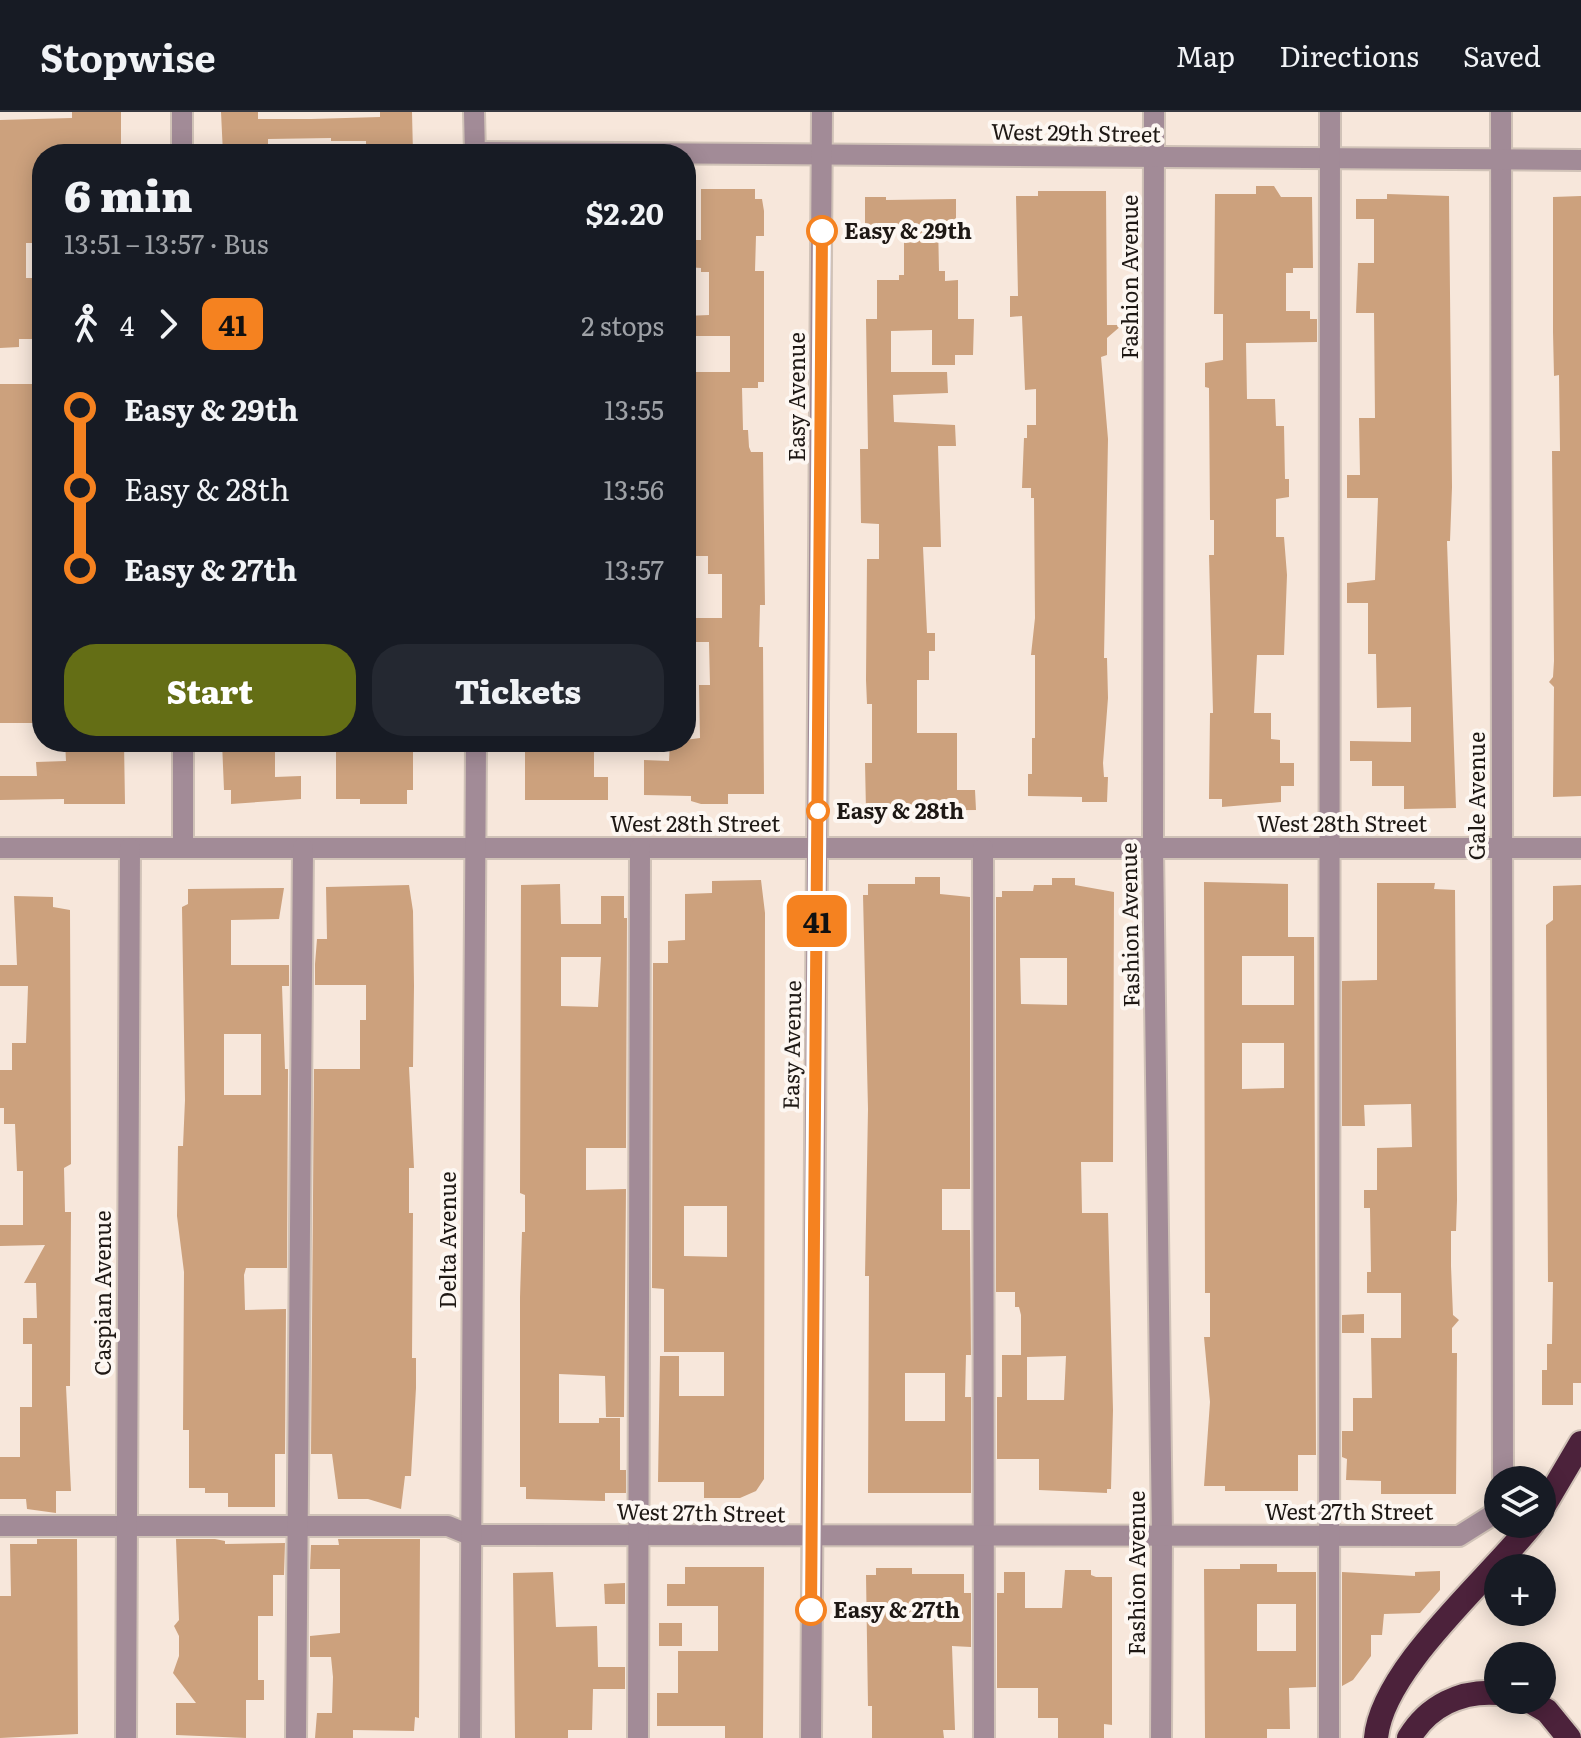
<!DOCTYPE html>
<html lang="en">
<head>
<meta charset="utf-8">
<style>
  :root { --surface:#171b24; --page:#242831; --text:#f1f3f6; --muted:#9ea1a6; --line:#363941; --accent:#646e15 }
  body { margin:0; font-family:Literata,serif; background:var(--page); color:var(--text); height:100vh; display:flex; flex-direction:column; font-size:30px; white-space:nowrap }
  * { box-sizing:border-box; margin:0 }
  p { font-size:26px; color:var(--muted) }
  .icon { flex:none; width:44px; height:44px; fill:none; stroke:currentColor; stroke-width:2; stroke-linecap:round; stroke-linejoin:round }
  .map { position:relative; flex:1; overflow:hidden }
  .panel { position:absolute; left:32px; top:32px; width:664px; height:608px; display:flex; flex-direction:column; background:var(--surface); border-radius:32px; box-shadow:0 4px 20px #0003 }
  .panel>* { flex:none }
  .badge { padding:0 16px; border-radius:12px; font-size:28px; line-height:52px }
  .tools { position:absolute; left:1484px; top:1354px; display:grid; gap:16px }
  .tools a { display:grid; place-items:center; width:72px; height:72px; border-radius:50%; background:var(--surface); box-shadow:0 4px 20px #0003; font-size:40px }
  .map>.badge { position:absolute; translate:-50% -50%; box-shadow:0 0 0 4px #fff }
  .legs { display:flex; align-items:center; gap:12px; height:88px; padding:0 32px; font-size:26px }
  .legs p { margin-inline-start:auto }
  .summary { display:flex; align-items:center; justify-content:space-between; height:136px; padding:0 32px }
  h1 { font-size:44px; font-weight:800; line-height:60px }
  .cta { display:flex; gap:16px; margin-top:auto; padding:16px 32px }
  .cta a { flex:1; height:92px; border-radius:32px; background:var(--accent); color:#fff; font-size:32px; font-weight:800; line-height:92px; text-align:center }
  .cta a+a { background:var(--page); color:var(--text) }
  ul { padding:0 32px; list-style:none }
  li { display:flex; align-items:center; gap:28px; height:80px; font-size:30px }
  li i { display:grid; place-items:center; width:12px; height:100%; margin:0 10px; background:currentColor }
  li i::after { content:''; width:20px; height:20px; margin:-10px; border:6px solid; border-radius:50%; background:var(--surface) }
  li p { margin-inline-start:auto }
  li:first-child i { background:linear-gradient(#0000 50%,currentColor 0) }
  li:last-child i { background:linear-gradient(currentColor 50%,#0000 0) }
  header { display:flex; align-items:center; gap:48px; box-sizing:border-box; height:112px; padding:0 40px; background:var(--surface); border-bottom:2px solid var(--line) }
  header strong { font-size:38px }
  nav { display:flex; gap:44px; margin-inline-start:auto; font-size:28px }
  .map>svg:first-child { display:block }
  .building { fill:#cca17d; fill-rule:evenodd }
  .lines { fill:none; stroke-linecap:round; stroke-linejoin:round }
  .minor-casing { stroke:#d0c2b7; stroke-width:24 }
  .highway-casing { stroke:#d0c2b7; stroke-width:28 }
  .minor { stroke:#a28b97; stroke-width:20 }
  .highway { stroke:#4c223b; stroke-width:24 }
  .line-1-casing { stroke:#fff; stroke-width:18 }
  .line-1 { stroke:#f58220; stroke-width:12 }
  .stop-1-dot { fill:#fff; stroke:#f58220; stroke-width:4 }
  .labels { text-anchor:middle; stroke-width:8; stroke-linejoin:round; paint-order:stroke }
  .street-label { font-size:22px; fill:#1e1814; stroke:#fdf7f2 }
  .stop-label { font-size:22px; font-weight:bold; fill:#1e1814; stroke:#fdf7f2; text-anchor:start }
</style>
</head>
<body>
<header>
<strong>Stopwise</strong>
<nav><a>Map</a><a>Directions</a><a>Saved</a></nav>
</header>
<div class="map">
<svg width="1581" height="1626" viewBox="0 0 1581 1626">
  <rect width="100%" height="100%" fill="#f7e7db"/>
  <g class="building">
    <path d="M 72,0 L 121,0 L 121,42 L 42,42 L 42,131 L 26,131 L 26,166 L 42,166 L 42,227 L 19,227 L 19,235 L 0,236 L 0,8 L 72,6 Z"/>
    <path d="M 221,0 L 258,0 L 258,7 L 311,7 L 380,5 L 380,0 L 412,0 L 413,42 L 366,42 L 366,29 L 331,29 L 331,26 L 268,27 L 268,42 L 223,42 Z"/>
    <path d="M 1256,74 L 1274,74 L 1281,85 L 1312,85 L 1313,156 L 1293,156 L 1293,161 L 1286,161 L 1286,199 L 1310,199 L 1310,207 L 1317,207 L 1317,230 L 1246,231 L 1247,287 L 1275,287 L 1276,314 L 1284,314 L 1285,367 L 1289,367 L 1289,385 L 1276,387 L 1276,425 L 1284,425 L 1287,463 L 1284,543 L 1257,543 L 1254,601 L 1271,601 L 1271,627 L 1280,628 L 1280,651 L 1294,651 L 1294,674 L 1281,674 L 1281,690 L 1222,695 L 1222,687 L 1209,687 L 1210,601 L 1213,601 L 1209,443 L 1214,443 L 1214,408 L 1210,408 L 1209,276 L 1205,275 L 1205,251 L 1223,248 L 1223,202 L 1214,202 L 1215,82 L 1256,82 Z"/>
    <path d="M 701,77 L 755,77 L 755,87 L 762,87 L 764,99 L 764,124 L 756,124 L 755,159 L 764,159 L 764,270 L 758,270 L 758,276 L 742,276 L 743,318 L 748,318 L 749,335 L 751,340 L 763,340 L 765,493 L 760,493 L 759,535 L 763,535 L 764,682 L 728,682 L 728,692 L 701,692 L 691,689 L 691,684 L 644,683 L 644,648 L 669,649 L 670,630 L 700,626 L 699,573 L 710,573 L 709,530 L 686,530 L 686,506 L 722,506 L 722,462 L 708,462 L 708,444 L 686,444 L 686,260 L 730,260 L 730,224 L 686,224 L 686,204 L 709,203 L 709,160 L 701,160 L 701,156 L 686,155 L 686,128 L 701,128 Z"/>
    <path d="M 1038,79 L 1106,79 L 1107,213 L 1122,213 L 1107,226 L 1107,243 L 1101,245 L 1108,327 L 1104,546 L 1107,546 L 1108,586 L 1103,651 L 1104,665 L 1108,665 L 1107,690 L 1082,690 L 1082,685 L 1028,684 L 1028,662 L 1032,662 L 1032,626 L 1035,626 L 1035,543 L 1031,543 L 1035,506 L 1034,386 L 1031,386 L 1031,376 L 1022,376 L 1024,326 L 1027,326 L 1027,313 L 1036,313 L 1036,277 L 1025,278 L 1022,204 L 1010,205 L 1010,184 L 1018,184 L 1016,84 L 1038,84 Z"/>
    <path d="M 1387,82 L 1449,84 L 1452,375 L 1450,429 L 1447,429 L 1456,696 L 1404,697 L 1404,674 L 1372,674 L 1372,649 L 1350,649 L 1350,629 L 1411,630 L 1411,595 L 1377,596 L 1376,542 L 1368,542 L 1368,491 L 1347,491 L 1347,471 L 1375,468 L 1378,386 L 1347,386 L 1347,363 L 1360,363 L 1359,306 L 1375,306 L 1374,201 L 1356,201 L 1358,151 L 1374,151 L 1374,107 L 1356,107 L 1356,87 L 1387,87 Z"/>
    <path d="M 1581,84 L 1581,684 L 1553,685 L 1554,575 L 1549,570 L 1553,565 L 1554,549 L 1552,339 L 1560,339 L 1559,263 L 1554,264 L 1553,220 L 1553,85 Z"/>
    <path d="M 865,85 L 886,85 L 886,88 L 956,87 L 956,110 L 938,110 L 939,159 L 945,159 L 945,169 L 958,168 L 958,207 L 974,207 L 973,243 L 955,243 L 955,253 L 932,253 L 932,218 L 891,219 L 891,260 L 947,260 L 948,281 L 893,283 L 894,310 L 955,313 L 956,334 L 938,334 L 941,435 L 923,435 L 927,521 L 935,521 L 935,539 L 929,539 L 929,568 L 917,568 L 917,621 L 957,621 L 957,678 L 975,678 L 976,698 L 866,699 L 865,651 L 872,651 L 872,592 L 867,592 L 866,568 L 867,447 L 879,447 L 879,412 L 861,411 L 860,337 L 868,337 L 866,207 L 877,207 L 877,168 L 899,168 L 899,163 L 904,163 L 904,117 L 865,118 Z"/>
    <rect x="0" y="272" width="42" height="339"/>
    <path d="M 65,630 L 124,630 L 125,692 L 64,692 L 64,687 L 0,688 L 0,664 L 37,664 L 36,650 L 66,649 Z"/>
    <path d="M 222,630 L 275,630 L 275,665 L 301,664 L 301,687 L 231,692 L 231,678 L 224,678 Z"/>
    <path d="M 336,630 L 413,630 L 413,678 L 407,678 L 407,692 L 360,692 L 360,687 L 336,687 Z"/>
    <path d="M 525,630 L 594,631 L 594,665 L 608,665 L 608,688 L 525,688 Z"/>
    <path d="M 915,765 L 940,765 L 940,782 L 970,785 L 970,1077 L 942,1077 L 942,1118 L 970,1118 L 971,1243 L 966,1243 L 965,1285 L 971,1285 L 971,1381 L 868,1381 L 869,1164 L 865,1164 L 868,997 L 863,783 L 868,783 L 868,772 L 915,772 ZM 905,1261 L 945,1261 L 945,1309 L 905,1309 Z"/>
    <path d="M 1052,766 L 1075,766 L 1075,773 L 1114,780 L 1113,1050 L 1081,1050 L 1082,1101 L 1108,1101 L 1113,1298 L 1111,1377 L 1107,1377 L 1107,1381 L 1039,1378 L 1039,1347 L 997,1347 L 997,1285 L 1002,1285 L 1002,1243 L 1021,1243 L 1021,1203 L 1019,1195 L 1015,1195 L 1015,1180 L 996,1180 L 996,785 L 1002,785 L 1002,779 L 1033,779 L 1034,773 L 1052,773 ZM 1020,846 L 1067,846 L 1067,893 L 1021,892 ZM 1066,1244 L 1064,1288 L 1027,1288 L 1027,1245 Z"/>
    <path d="M 761,768 L 765,801 L 764,1367 L 756,1379 L 740,1386 L 704,1386 L 704,1370 L 658,1370 L 660,1244 L 679,1244 L 679,1284 L 724,1284 L 724,1240 L 664,1240 L 664,1177 L 652,1176 L 653,851 L 668,851 L 668,829 L 685,828 L 685,782 L 712,781 L 712,769 ZM 684,1094 L 727,1094 L 727,1145 L 684,1144 Z"/>
    <path d="M 1204,770 L 1288,772 L 1288,825 L 1314,825 L 1316,1343 L 1298,1343 L 1298,1379 L 1225,1379 L 1225,1374 L 1204,1374 L 1210,1290 L 1204,1225 L 1210,1225 L 1210,1181 L 1205,1181 ZM 1242,844 L 1294,844 L 1294,893 L 1242,893 ZM 1242,931 L 1284,931 L 1284,976 L 1242,977 Z"/>
    <path d="M 1377,771 L 1435,771 L 1434,777 L 1455,778 L 1457,1088 L 1456,1119 L 1451,1119 L 1451,1154 L 1453,1203 L 1459,1208 L 1452,1216 L 1452,1241 L 1457,1241 L 1456,1382 L 1381,1382 L 1381,1369 L 1346,1368 L 1347,1347 L 1342,1345 L 1342,1319 L 1353,1319 L 1353,1286 L 1372,1286 L 1371,1226 L 1401,1226 L 1401,1181 L 1367,1181 L 1367,1160 L 1371,1160 L 1370,1096 L 1364,1096 L 1364,1078 L 1377,1078 L 1377,1036 L 1412,1035 L 1411,992 L 1364,993 L 1365,1014 L 1342,1014 L 1342,869 L 1377,868 Z"/>
    <path d="M 560,772 L 561,812 L 601,812 L 601,784 L 624,784 L 624,806 L 627,806 L 626,1036 L 586,1036 L 586,1078 L 626,1077 L 624,1305 L 606,1305 L 605,1264 L 559,1262 L 559,1311 L 599,1311 L 599,1306 L 620,1306 L 620,1358 L 626,1358 L 626,1381 L 605,1381 L 605,1389 L 526,1387 L 526,1375 L 520,1375 L 520,1185 L 522,1120 L 525,1120 L 525,1083 L 520,1081 L 521,773 ZM 561,845 L 601,845 L 598,895 L 561,894 Z"/>
    <path d="M 409,773 L 413,799 L 414,874 L 413,955 L 409,955 L 414,1056 L 409,1056 L 409,1101 L 413,1101 L 412,1246 L 416,1246 L 416,1276 L 411,1364 L 405,1364 L 401,1397 L 368,1387 L 338,1387 L 332,1342 L 311,1342 L 314,957 L 360,957 L 360,908 L 366,908 L 366,873 L 315,873 L 315,852 L 317,827 L 327,827 L 326,775 Z"/>
    <path d="M 1581,773 L 1581,1271 L 1573,1271 L 1573,1293 L 1542,1293 L 1542,1258 L 1547,1258 L 1547,1232 L 1552,1232 L 1553,1170 L 1548,1170 L 1546,813 L 1553,808 L 1553,774 Z"/>
    <path d="M 284,776 L 279,807 L 231,808 L 231,853 L 289,853 L 289,874 L 282,874 L 285,957 L 288,957 L 287,1156 L 246,1156 L 244,1163 L 245,1198 L 286,1197 L 285,1342 L 275,1342 L 275,1395 L 228,1395 L 228,1381 L 205,1381 L 205,1376 L 189,1376 L 189,1318 L 183,1318 L 184,1160 L 177,1104 L 178,1034 L 183,1034 L 185,988 L 182,795 L 188,792 L 188,777 ZM 224,922 L 261,922 L 261,983 L 224,983 Z"/>
    <path d="M 14,784 L 53,785 L 53,795 L 70,798 L 71,1052 L 64,1056 L 65,1100 L 71,1100 L 70,1274 L 66,1274 L 71,1379 L 56,1379 L 56,1401 L 27,1397 L 26,1387 L 0,1387 L 0,1345 L 20,1345 L 20,1295 L 32,1295 L 32,1232 L 23,1232 L 23,1206 L 37,1206 L 36,1171 L 24,1171 L 45,1133 L 0,1134 L 0,1113 L 23,1113 L 23,1059 L 17,1059 L 15,1012 L 4,1012 L 4,996 L 0,996 L 0,958 L 12,958 L 12,931 L 26,931 L 28,874 L 0,874 L 0,853 L 17,853 Z"/>
    <path d="M 1364,1202 L 1364,1221 L 1342,1221 L 1342,1203 Z"/>
    <path d="M 37,1427 L 77,1427 L 78,1622 L 0,1626 L 0,1484 L 11,1484 L 10,1432 L 37,1432 Z"/>
    <path d="M 176,1427 L 215,1427 L 225,1429 L 225,1432 L 285,1431 L 284,1463 L 273,1463 L 273,1504 L 258,1504 L 258,1568 L 264,1568 L 264,1588 L 246,1588 L 246,1626 L 176,1623 L 176,1591 L 196,1591 L 173,1561 L 179,1544 L 179,1524 L 174,1514 L 179,1508 Z"/>
    <path d="M 338,1427 L 420,1427 L 419,1606 L 415,1605 L 414,1619 L 353,1618 L 353,1626 L 315,1626 L 317,1601 L 332,1601 L 333,1565 L 331,1545 L 310,1545 L 310,1524 L 340,1521 L 340,1457 L 310,1457 L 311,1433 L 339,1433 Z"/>
    <path d="M 1240,1452 L 1277,1452 L 1277,1460 L 1316,1460 L 1316,1575 L 1289,1576 L 1290,1617 L 1267,1617 L 1267,1626 L 1205,1626 L 1204,1457 L 1240,1457 ZM 1257,1492 L 1296,1492 L 1296,1539 L 1257,1539 Z"/>
    <path d="M 685,1455 L 764,1455 L 763,1626 L 725,1626 L 725,1614 L 657,1614 L 657,1581 L 678,1581 L 678,1539 L 718,1539 L 718,1494 L 667,1494 L 667,1472 L 685,1472 Z"/>
    <path d="M 876,1456 L 912,1456 L 912,1462 L 964,1462 L 964,1481 L 971,1481 L 971,1535 L 952,1534 L 955,1618 L 943,1618 L 944,1626 L 872,1626 L 872,1594 L 868,1594 L 866,1463 L 876,1463 Z"/>
    <path d="M 1065,1458 L 1091,1458 L 1091,1463 L 1096,1465 L 1112,1465 L 1112,1613 L 1104,1612 L 1104,1626 L 1058,1626 L 1058,1606 L 1038,1606 L 1038,1576 L 997,1576 L 997,1481 L 1004,1481 L 1004,1460 L 1025,1460 L 1025,1496 L 1062,1496 Z"/>
    <path d="M 1440,1459 L 1440,1478 L 1420,1501 L 1384,1502 L 1382,1523 L 1371,1523 L 1371,1544 L 1353,1568 L 1342,1574 L 1342,1460 L 1415,1464 L 1415,1460 Z"/>
    <path d="M 553,1460 L 556,1515 L 597,1514 L 598,1555 L 625,1555 L 625,1577 L 593,1577 L 592,1618 L 568,1618 L 568,1626 L 515,1626 L 513,1461 Z"/>
    <path d="M 625,1471 L 625,1492 L 605,1492 L 604,1472 Z"/>
    <rect x="659" y="1511" width="23" height="23"/>
  </g>
  <g class="lines">
    <g class="minor-casing">
      <g id="minor">
        <path d="M 182,0 L 182,42"/>
        <path d="M 474,0 L 475,42"/>
        <path d="M 1154,0 L 1153,736 L 1162,1424 L 1161,1626"/>
        <path d="M 1501,0 L 1503,1368"/>
        <path d="M 475,40 L 1581,48"/>
        <path d="M 183,630 L 183,736"/>
        <path d="M 0,736 L 1581,736"/>
        <path d="M 983,736 L 984,1626"/>
        <path d="M 0,1414 L 448,1414 L 470,1423 L 1459,1424 L 1494,1402 L 1498,1387"/>
        <path d="M 126,1626 L 130,736"/>
        <path d="M 296,1626 L 303,736"/>
        <path d="M 470,1626 L 476,630"/>
        <path d="M 638,1626 L 640,736"/>
        <path d="M 811,1626 L 822,0"/>
        <path d="M 1329,1626 L 1330,0"/>
      </g>
    </g>
    <g class="highway-casing">
      <g id="highway">
        <path d="M 1542,1397 L 1581,1331"/>
        <path d="M 1528,1588 L 1547,1599 L 1569,1626"/>
        <path d="M 1376,1626 C 1382,1557 1488,1468 1532,1412"/>
        <path d="M 1409,1626 C 1428,1594 1461,1578 1498,1581"/>
      </g>
    </g>
    <use href="#minor" class="minor"/>
    <use href="#highway" class="highway"/>
  </g>
  <g class="lines">
    <g class="line-1-casing">
      <path id="line-1" d="M 811,1498 L 822,119"/>
    </g>
    <use href="#line-1" class="line-1"/>
  </g>
  <g class="stop-1-dot">
    <circle cx="822" cy="119" r="14"/>
    <circle cx="818" cy="699" r="10"/>
    <circle cx="811" cy="1498" r="14"/>
  </g>
  <g class="labels">
    <g class="street-label">
      <text transform="translate(1076 21) rotate(1)" y="8">West 29th Street</text>
      <text transform="translate(1130 165) rotate(-90)" y="8">Fashion Avenue</text>
      <text transform="translate(797 285) rotate(-90)" y="8">Easy Avenue</text>
      <text transform="translate(1477 684) rotate(-90)" y="8">Gale Avenue</text>
      <text x="695" y="720">West 28th Street</text>
      <text x="1342" y="720">West 28th Street</text>
      <text transform="translate(1130 813) rotate(-91)" y="8">Fashion Avenue</text>
      <text transform="translate(792 933) rotate(-89)" y="8">Easy Avenue</text>
      <text transform="translate(448 1128) rotate(-90)" y="8">Delta Avenue</text>
      <text transform="translate(103 1181) rotate(-90)" y="8">Caspian Avenue</text>
      <text x="1349" y="1408">West 27th Street</text>
      <text transform="translate(701 1401) rotate(1)" y="8">West 27th Street</text>
      <text transform="translate(1137 1461) rotate(-90)" y="8">Fashion Avenue</text>
    </g>
    <g class="stop-label">
      <text x="844" y="127">Easy &amp; 29th</text>
      <text x="836" y="707">Easy &amp; 28th</text>
      <text x="833" y="1506">Easy &amp; 27th</text>
    </g>
  </g>
</svg>
<div class="tools">
<a><svg class="icon" aria-label="layers" viewBox="0 0 24 24"><path d="M12 4l9 5-9 5-9-5zM3 14l9 5 9-5"/></svg></a>
<a>+</a>
<a>−</a>
</div>
<b class="badge" style="left:817px;top:809px;background:#f58220;color:#111">41</b>
<section class="panel">
<div class="summary"><div><h1>6 min</h1><p>13:51 – 13:57 · Bus</p></div><b>$2.20</b></div>
<div class="legs"><svg class="icon" aria-label="walk" viewBox="0 0 24 24"><circle cx="13" cy="4" r="2"/><path d="M13 8l-2 6 4 7M11 14l-3 7M7 12l3-4h3l4 4"/></svg>4<svg class="icon" aria-label="forward" viewBox="0 0 24 24"><path d="M9 5l7 7-7 7"/></svg><b class="badge" style="background:#f58220;color:#111">41</b><p>2 stops</p></div>
<ul>
<li><i style="color:#f58220"></i><b>Easy &amp; 29th</b><p>13:55</p></li>
<li><i style="color:#f58220"></i><span>Easy &amp; 28th</span><p>13:56</p></li>
<li><i style="color:#f58220"></i><b>Easy &amp; 27th</b><p>13:57</p></li>
</ul>
<div class="cta"><a>Start</a><a>Tickets</a></div>
</section>
</div>
</body>
</html>
